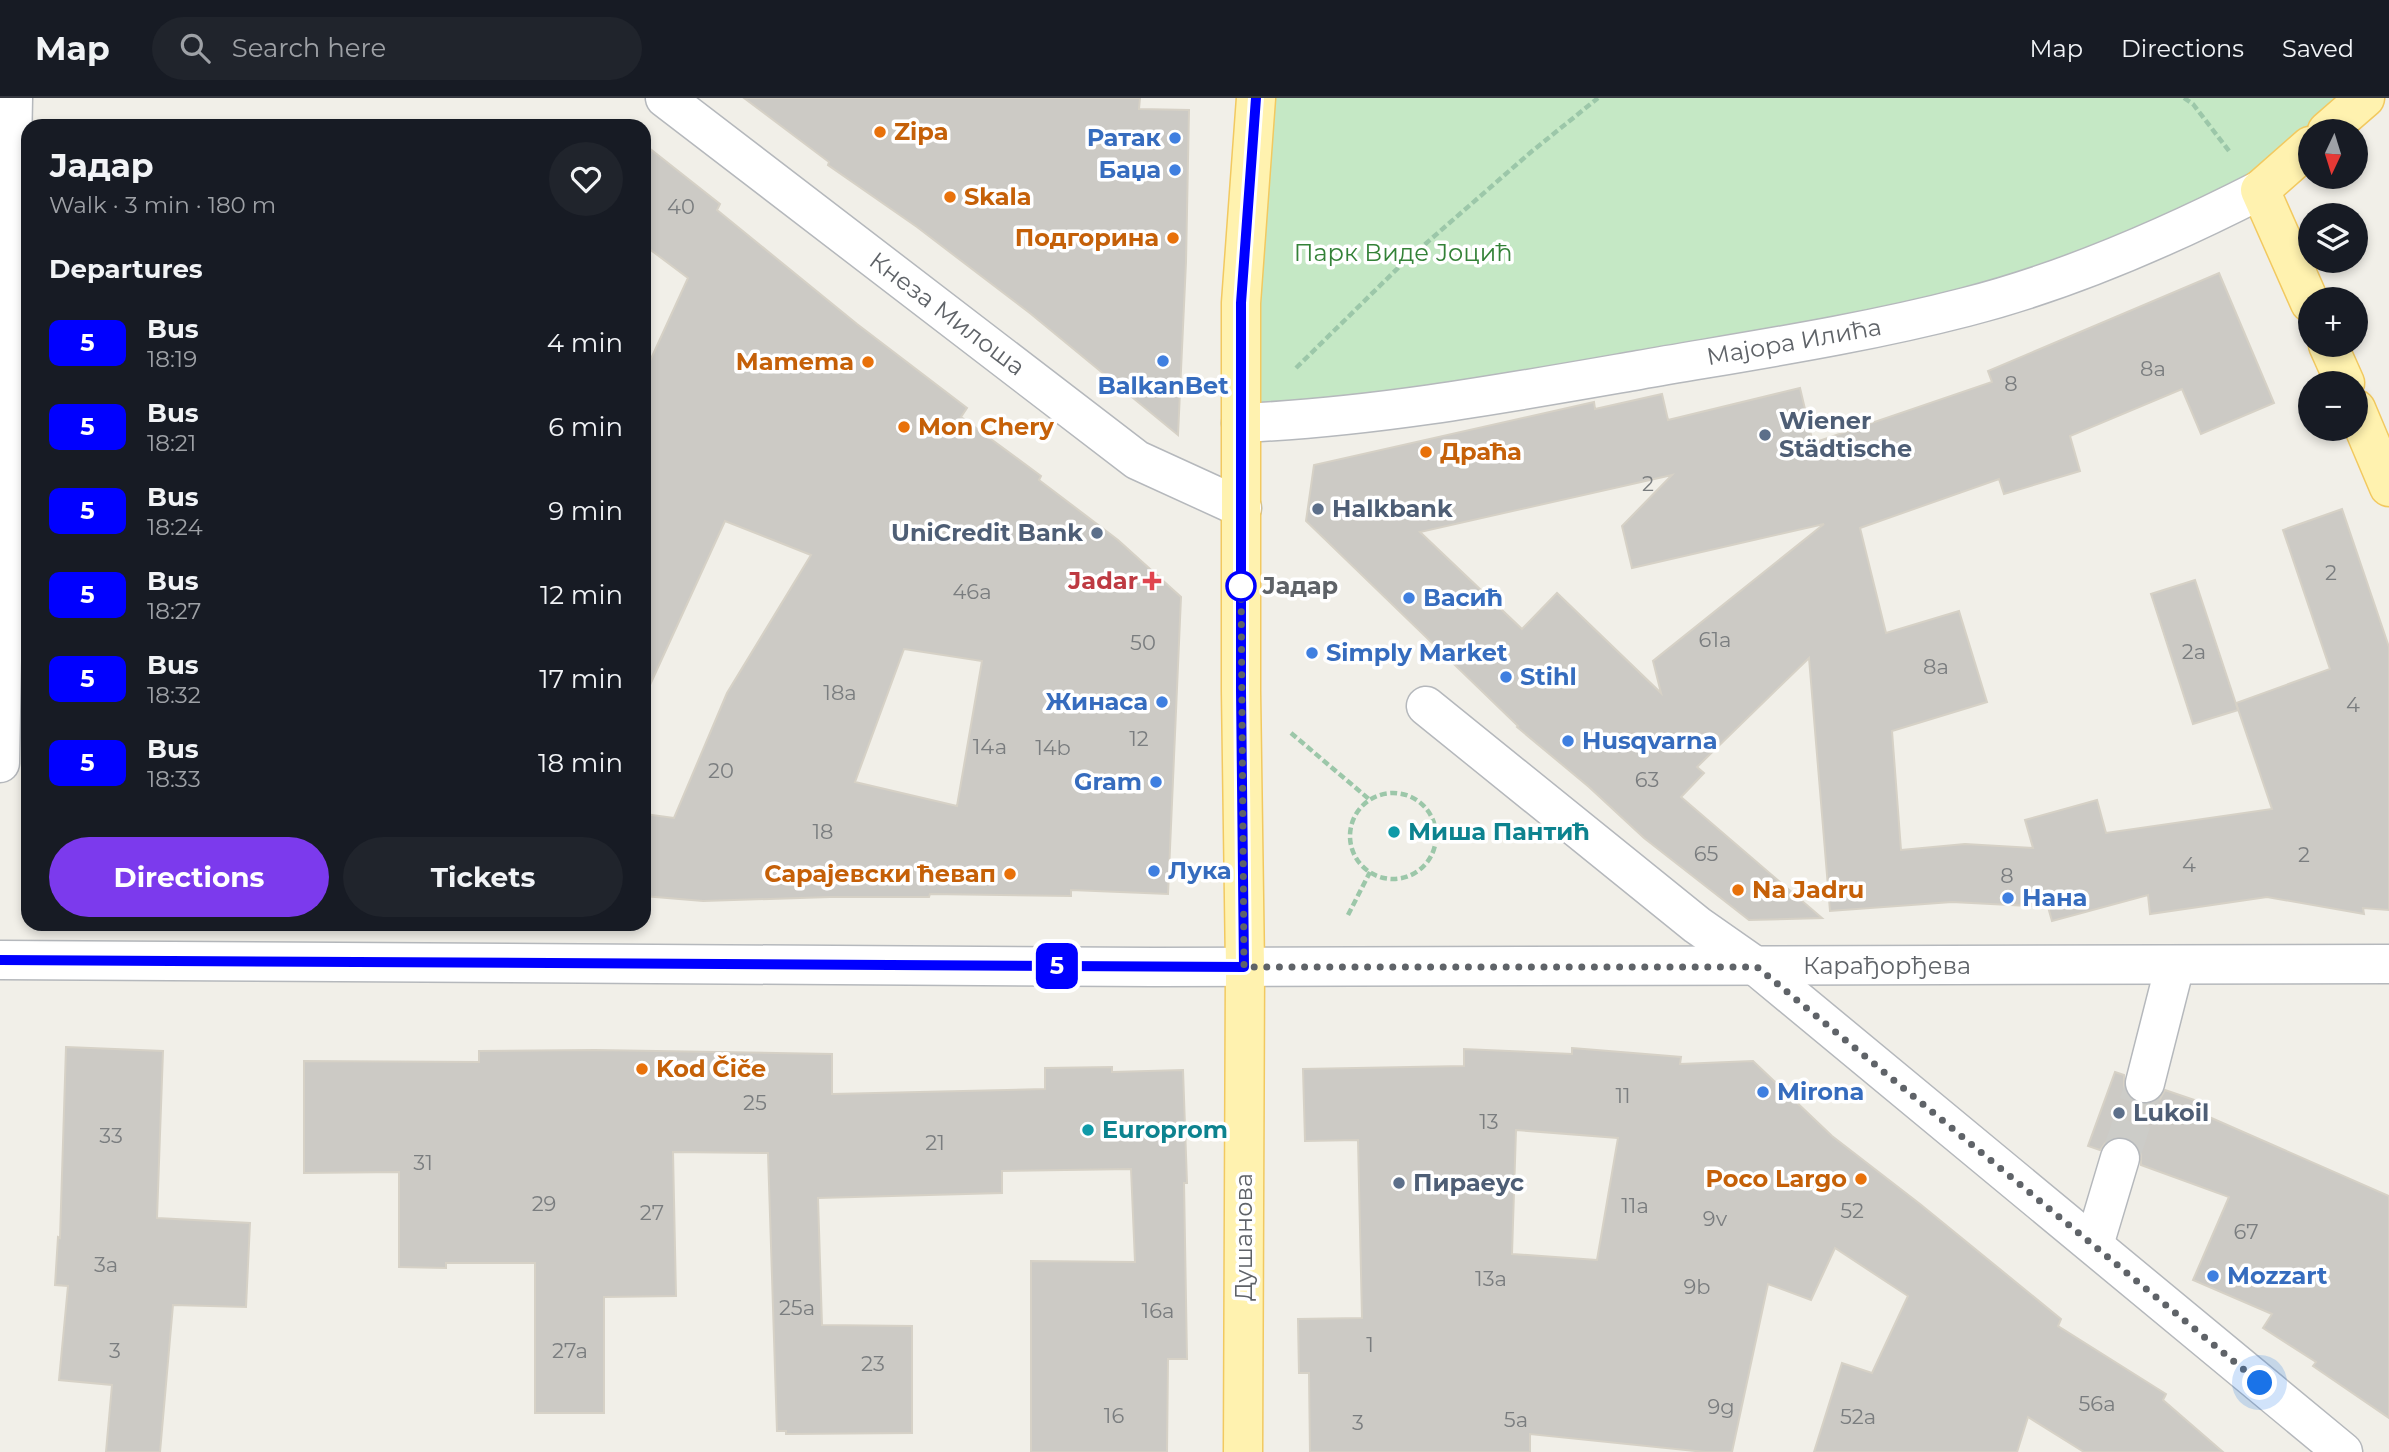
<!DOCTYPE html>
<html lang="en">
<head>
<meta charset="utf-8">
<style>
  :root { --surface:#171b24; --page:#20242c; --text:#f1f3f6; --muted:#9ea1a6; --line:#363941; --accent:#7c3aed }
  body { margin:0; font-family:Montserrat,sans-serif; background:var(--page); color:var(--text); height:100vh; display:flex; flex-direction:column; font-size:26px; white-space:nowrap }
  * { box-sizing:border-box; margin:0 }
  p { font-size:23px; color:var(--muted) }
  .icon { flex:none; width:38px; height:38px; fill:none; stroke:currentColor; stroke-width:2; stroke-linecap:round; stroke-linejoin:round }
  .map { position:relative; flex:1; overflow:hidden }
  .drawer { position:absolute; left:21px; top:21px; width:630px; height:812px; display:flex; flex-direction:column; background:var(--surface); border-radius:21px; box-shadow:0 4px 10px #0003 }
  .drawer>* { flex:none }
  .badge { padding:0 14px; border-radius:10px; font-size:24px; line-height:46px }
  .needle { width:46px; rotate:184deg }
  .fabs { position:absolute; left:2298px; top:21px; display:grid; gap:14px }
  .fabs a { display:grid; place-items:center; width:70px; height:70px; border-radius:50%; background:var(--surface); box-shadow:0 4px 10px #0003; font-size:35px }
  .you { position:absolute; width:35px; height:35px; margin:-18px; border:5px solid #fff; border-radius:50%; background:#1a73e8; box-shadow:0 0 0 10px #1a73e833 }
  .map>.badge { position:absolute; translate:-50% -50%; box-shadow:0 0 0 4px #fff }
  h2 { padding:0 28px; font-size:26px; line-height:63px }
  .round { display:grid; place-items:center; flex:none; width:74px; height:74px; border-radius:37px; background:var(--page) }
  .summary { display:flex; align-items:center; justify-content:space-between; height:119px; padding:0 28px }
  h1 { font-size:33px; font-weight:700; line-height:52px }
  .action { display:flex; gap:14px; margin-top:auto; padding:14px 28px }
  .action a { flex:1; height:80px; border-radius:42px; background:var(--accent); color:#fff; font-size:28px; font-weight:700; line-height:80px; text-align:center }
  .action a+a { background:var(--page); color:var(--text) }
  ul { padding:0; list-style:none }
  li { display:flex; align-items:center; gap:21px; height:84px; padding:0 28px }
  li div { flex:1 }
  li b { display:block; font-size:26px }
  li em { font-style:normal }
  li .badge { min-width:77px; font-weight:700; text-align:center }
  header { display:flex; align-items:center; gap:42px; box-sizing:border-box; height:98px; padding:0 35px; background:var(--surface); border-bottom:2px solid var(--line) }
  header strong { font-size:33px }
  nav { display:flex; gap:38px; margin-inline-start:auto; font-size:24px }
  .search { width:490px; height:63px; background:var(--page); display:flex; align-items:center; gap:18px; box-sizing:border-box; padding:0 24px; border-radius:38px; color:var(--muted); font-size:26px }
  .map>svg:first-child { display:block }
  .green { fill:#c5e8c5 }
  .building { fill:#cccac5; stroke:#d6d1c6; stroke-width:2; fill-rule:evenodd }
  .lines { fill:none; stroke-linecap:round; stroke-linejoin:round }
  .minor-tunnel { stroke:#ccccc8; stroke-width:38; stroke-dasharray:38 19; stroke-linecap:butt }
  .minor-casing { stroke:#b5b8bc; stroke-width:41 }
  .major-casing { stroke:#f2c960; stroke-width:41 }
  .path { stroke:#9cc7a9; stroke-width:4.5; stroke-dasharray:7 3.5; stroke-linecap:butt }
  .minor { stroke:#fff; stroke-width:38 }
  .major { stroke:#fff2af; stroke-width:38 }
  .line-casing { stroke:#fff; stroke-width:16 }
  .line { stroke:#00f; stroke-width:10 }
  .walk { stroke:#5f6368; stroke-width:7; stroke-dasharray:0 12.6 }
  .food-dot { fill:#e8710a; stroke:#fff; stroke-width:2.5 }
  .shop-dot { fill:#3f7fe0; stroke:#fff; stroke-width:2.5 }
  .service-dot { fill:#5c6f8a; stroke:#fff; stroke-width:2.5 }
  .health-dot { fill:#e0444e; stroke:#fff; stroke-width:2.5 }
  .stop-dot { fill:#fff; stroke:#00f; stroke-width:3.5 }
  .culture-dot { fill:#0f9aa8; stroke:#fff; stroke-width:2.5 }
  .labels { text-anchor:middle; stroke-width:7; stroke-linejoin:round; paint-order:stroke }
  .number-label { font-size:21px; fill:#7a7d7f }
  .food-label { font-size:24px; font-weight:bold; fill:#c56008; stroke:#fff; text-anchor:start }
  .shop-label { font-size:24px; font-weight:bold; fill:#366cbe; stroke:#fff; text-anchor:start }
  .park-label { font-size:24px; fill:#348238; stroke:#fff }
  .street-label { font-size:24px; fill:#5f6368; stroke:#fff }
  .service-label { font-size:24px; font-weight:bold; fill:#4e5e75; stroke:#fff; text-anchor:start }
  .health-label { font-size:24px; font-weight:bold; fill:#be3a42; stroke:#fff; text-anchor:end }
  .stop-label { font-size:24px; font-weight:bold; fill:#5f6368; stroke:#fff; text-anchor:start }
  .culture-label { font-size:24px; font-weight:bold; fill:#0d838f; stroke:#fff; text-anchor:start }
</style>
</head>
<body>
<header>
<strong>Map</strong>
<div class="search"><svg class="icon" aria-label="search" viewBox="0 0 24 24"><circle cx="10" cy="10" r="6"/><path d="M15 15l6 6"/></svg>Search here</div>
<nav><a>Map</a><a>Directions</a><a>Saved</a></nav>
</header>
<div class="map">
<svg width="2389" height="1354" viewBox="0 0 2389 1354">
  <rect width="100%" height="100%" fill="#f1efe8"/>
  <path class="green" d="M 1256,0 L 2365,0 L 2310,48 L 2062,180 L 1241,325 Z"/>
  <g class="building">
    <path d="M 744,0 L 1140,0 L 1139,11 L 1189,12 L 1186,164 L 1178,337 L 1031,216 L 917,129 L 828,67 L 829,64 Z"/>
    <path d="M 644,46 L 720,106 L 717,112 L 857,226 L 967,310 L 961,319 L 1041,378 L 1039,382 L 1118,442 L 1181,499 L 1168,796 L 1071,792 L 1071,798 L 930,796 L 929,799 L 830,799 L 703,803 L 644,798 L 644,716 L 674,720 L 727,595 L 811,457 L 725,423 L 644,600 L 644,276 L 688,180 L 644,147 ZM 904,551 L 982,563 L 957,708 L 855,684 Z"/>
    <path d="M 2219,175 L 2274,305 L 2201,336 L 2182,291 L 2070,338 L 2080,373 L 2004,396 L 1999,381 L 1860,430 L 1886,535 L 1959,513 L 1987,604 L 1892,633 L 1901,752 L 1965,746 L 2033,750 L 2025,722 L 2097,702 L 2106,735 L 2272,711 L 2236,605 L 2330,571 L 2283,432 L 2342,411 L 2389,549 L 2389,812 L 2363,810 L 2364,816 L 2267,799 L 2150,816 L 2148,797 L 2052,823 L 2048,809 L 1952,804 L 1830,813 L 1809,560 L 1697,669 L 1704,675 L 1681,699 L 1822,820 L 1749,822 L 1644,740 L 1589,689 L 1517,629 L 1518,628 L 1306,423 L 1314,367 L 1594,304 L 1595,311 L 1662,296 L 1668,322 L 1800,290 L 1813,345 L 1992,284 L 1988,273 ZM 1672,377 L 1622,428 L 1632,470 L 1824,426 L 1653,563 L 1661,595 L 1557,495 L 1522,531 L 1420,434 Z"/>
    <path d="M 2195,482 L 2238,612 L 2193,626 L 2151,496 Z"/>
    <path d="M 66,949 L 163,953 L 157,1120 L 250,1125 L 246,1209 L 173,1207 L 160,1354 L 106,1354 L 112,1287 L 59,1282 L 68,1188 L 55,1187 L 58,1139 L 60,1140 Z"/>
    <path d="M 1572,950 L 1681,959 L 1680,966 L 1753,963 L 1832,1038 L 1920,1106 L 2061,1221 L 2058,1228 L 2166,1296 L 2163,1302 L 2223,1354 L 2084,1354 L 2028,1319 L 2017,1354 L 1814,1354 L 1842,1265 L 1872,1275 L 1908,1198 L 1835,1150 L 1811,1202 L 1768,1186 L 1732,1354 L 1705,1354 L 1530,1336 L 1530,1354 L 1310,1354 L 1309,1275 L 1299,1275 L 1298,1221 L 1362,1220 L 1358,1042 L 1305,1043 L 1303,971 L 1464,968 L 1464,951 L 1572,956 ZM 1516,1032 L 1618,1040 L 1597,1162 L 1512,1156 Z"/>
    <path d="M 595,952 L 832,956 L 832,996 L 1045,991 L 1045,970 L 1112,969 L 1112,974 L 1183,972 L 1187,1085 L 1184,1085 L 1187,1261 L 1168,1261 L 1167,1354 L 1031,1354 L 1031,1163 L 1135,1164 L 1131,1071 L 1002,1073 L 1002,1095 L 818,1100 L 822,1227 L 912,1228 L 912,1335 L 786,1336 L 786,1333 L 777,1333 L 768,1055 L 673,1054 L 676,1198 L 604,1199 L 604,1315 L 535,1315 L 535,1165 L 446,1165 L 446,1170 L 399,1169 L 399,1074 L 304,1075 L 304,963 L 479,964 L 479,953 Z"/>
    <path d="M 2115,974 L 2124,977 L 2124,992 L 2130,1001 L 2139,1006 L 2152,1006 L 2160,1001 L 2165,992 L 2203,1005 L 2200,1015 L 2389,1098 L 2389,1320 L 2313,1268 L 2316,1264 L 2263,1230 L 2272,1216 L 2193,1182 L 2229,1099 L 2141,1067 L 2141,1054 L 2136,1046 L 2127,1039 L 2114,1039 L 2106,1044 L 2100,1052 L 2088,1048 Z"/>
  </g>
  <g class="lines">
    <path class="minor-tunnel" d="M 2120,1060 L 2145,985"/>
    <g class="minor-casing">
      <g id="minor">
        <path d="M 665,0 L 1137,362 L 1242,410"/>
        <path d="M 1241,325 C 1375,319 1507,295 1639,272 C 1748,253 1858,237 1966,209 C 2068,183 2166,140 2260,92"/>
        <path d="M 1426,608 L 1697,827 L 1757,869 L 2343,1354"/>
        <path d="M 0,665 L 13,0"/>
        <path d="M 0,862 L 1154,869 L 2389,866"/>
        <path d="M 2145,985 L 2175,867"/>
        <path d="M 2094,1147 L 2120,1060"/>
      </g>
    </g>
    <g class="major-casing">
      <g id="major">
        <path d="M 2327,33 L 2365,0"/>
        <path d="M 2310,48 L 2260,92 L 2310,205"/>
        <path d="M 2328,247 L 2345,285"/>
        <path d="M 2356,311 L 2389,389"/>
        <path d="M 1243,1354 L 1245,869 L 1241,593 L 1241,205 L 1256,0"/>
      </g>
    </g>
    <g class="path">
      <path d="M 2184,0 L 2193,6 L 2229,53"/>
      <path d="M 1296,270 L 1400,168 L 1531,54 L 1598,0"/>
      <path d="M 1291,635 L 1370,702"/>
      <circle cx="1393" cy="738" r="43"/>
      <path d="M 1348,817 L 1370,774"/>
    </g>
    <use href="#minor" class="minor"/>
    <use href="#major" class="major"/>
  </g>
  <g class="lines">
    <g class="line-casing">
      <path id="line" d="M 0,862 L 1244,869 L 1241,593 L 1241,205 L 1256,0"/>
    </g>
    <use href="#line" class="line"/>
    <path class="walk" d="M 1241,488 L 1241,482 L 1244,869 L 1757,869 L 2260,1285"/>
  </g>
  <g class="food-dot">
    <circle cx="880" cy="34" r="7"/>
    <circle cx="950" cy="99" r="7"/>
    <circle cx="1173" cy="140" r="7"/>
    <circle cx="868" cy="264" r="7"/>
    <circle cx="904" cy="329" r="7"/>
    <circle cx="1426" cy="354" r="7"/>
    <circle cx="1010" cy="776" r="7"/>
    <circle cx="1738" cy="792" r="7"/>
    <circle cx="642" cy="971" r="7"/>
    <circle cx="1861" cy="1081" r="7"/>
  </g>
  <g class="shop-dot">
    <circle cx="1175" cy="40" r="7"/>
    <circle cx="1175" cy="72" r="7"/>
    <circle cx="1163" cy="263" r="7"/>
    <circle cx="1409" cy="500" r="7"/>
    <circle cx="1312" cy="555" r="7"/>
    <circle cx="1506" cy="579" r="7"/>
    <circle cx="1162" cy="604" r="7"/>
    <circle cx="1568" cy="643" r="7"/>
    <circle cx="1156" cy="684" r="7"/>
    <circle cx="1154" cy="773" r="7"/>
    <circle cx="2008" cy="800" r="7"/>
    <circle cx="1763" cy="994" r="7"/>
    <circle cx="2213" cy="1178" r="7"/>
  </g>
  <g class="service-dot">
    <circle cx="1765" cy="337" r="7"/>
    <circle cx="1318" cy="411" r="7"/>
    <circle cx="1097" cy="435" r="7"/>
    <circle cx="2119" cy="1015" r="7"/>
    <circle cx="1399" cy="1085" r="7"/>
  </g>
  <path class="health-dot" d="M1148.5 472.5h7v7h7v7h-7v7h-7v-7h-7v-7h7z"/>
  <circle class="stop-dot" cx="1241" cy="488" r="14"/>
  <g class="culture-dot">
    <circle cx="1394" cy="734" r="7"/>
    <circle cx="1088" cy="1032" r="7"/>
  </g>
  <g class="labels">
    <g class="number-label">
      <text x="681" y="116">40</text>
      <text x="2153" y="278">8a</text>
      <text x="2011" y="293">8</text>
      <text x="1648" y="393">2</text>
      <text x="2331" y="482">2</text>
      <text x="972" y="501">46a</text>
      <text x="1715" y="549">61a</text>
      <text x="1143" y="552">50</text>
      <text x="2194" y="561">2a</text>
      <text x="1936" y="576">8a</text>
      <text x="840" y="602">18a</text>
      <text x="2353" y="614">4</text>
      <text x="1139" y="648">12</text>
      <text x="990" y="656">14a</text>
      <text x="1053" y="657">14b</text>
      <text x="721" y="680">20</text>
      <text x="1647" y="689">63</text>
      <text x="823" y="741">18</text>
      <text x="1706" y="763">65</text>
      <text x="2304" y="764">2</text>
      <text x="2189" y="774">4</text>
      <text x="2007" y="785">8</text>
      <text x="1623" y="1005">11</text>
      <text x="755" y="1012">25</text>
      <text x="1489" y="1031">13</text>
      <text x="111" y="1045">33</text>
      <text x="935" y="1052">21</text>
      <text x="423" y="1072">31</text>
      <text x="544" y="1113">29</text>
      <text x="1635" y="1115">11a</text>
      <text x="1852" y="1120">52</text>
      <text x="652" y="1122">27</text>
      <text x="1715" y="1128">9v</text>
      <text x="2246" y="1141">67</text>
      <text x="106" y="1174">3a</text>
      <text x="1491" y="1188">13a</text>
      <text x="1697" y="1196">9b</text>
      <text x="797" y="1217">25a</text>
      <text x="1158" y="1220">16a</text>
      <text x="1370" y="1254">1</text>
      <text x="115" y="1260">3</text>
      <text x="570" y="1260">27a</text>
      <text x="873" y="1273">23</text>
      <text x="2097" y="1313">56a</text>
      <text x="1721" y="1316">9g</text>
      <text x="1114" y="1325">16</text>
      <text x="1858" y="1326">52a</text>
      <text x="1516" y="1329">5a</text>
      <text x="1358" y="1332">3</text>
    </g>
    <g class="food-label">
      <text x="894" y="42">Zipa</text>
      <text x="964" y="107">Skala</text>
      <text x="1159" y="148" text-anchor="end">Подгорина</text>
      <text x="854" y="272" text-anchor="end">Mamema</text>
      <text x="918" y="337">Mon Chery</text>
      <text x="1440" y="362">Драћа</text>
      <text x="996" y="784" text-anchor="end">Сарајевски ћевап</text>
      <text x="1752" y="800">Na Jadru</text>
      <text x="656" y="979">Kod Čiče</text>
      <text x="1847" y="1089" text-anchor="end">Poco Largo</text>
    </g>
    <g class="shop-label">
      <text x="1161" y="48" text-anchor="end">Ратак</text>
      <text x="1161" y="80" text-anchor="end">Баџа</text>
      <text x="1163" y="296" text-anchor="middle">BalkanBet</text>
      <text x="1423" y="508">Васић</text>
      <text x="1326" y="563">Simply Market</text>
      <text x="1520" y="587">Stihl</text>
      <text x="1148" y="612" text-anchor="end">Жинаса</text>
      <text x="1582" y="651">Husqvarna</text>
      <text x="1142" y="692" text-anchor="end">Gram</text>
      <text x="1168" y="781">Лука</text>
      <text x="2022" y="808">Нана</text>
      <text x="1777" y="1002">Mirona</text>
      <text x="2227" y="1186">Mozzart</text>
    </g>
    <g class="park-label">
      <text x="1403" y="163">Парк Виде Јоцић</text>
    </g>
    <g class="street-label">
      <text transform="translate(947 216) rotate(37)" y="8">Кнеза Милоша</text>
      <text transform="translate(1794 244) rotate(-10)" y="8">Мајора Илића</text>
      <text x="1887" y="876">Карађорђева</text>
      <text transform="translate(1244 1139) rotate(-90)" y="8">Душанова</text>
    </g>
    <g class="service-label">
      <text x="1779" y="331">Wiener<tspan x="1779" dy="28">Städtische</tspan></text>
      <text x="1332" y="419">Halkbank</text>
      <text x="1083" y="443" text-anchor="end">UniCredit Bank</text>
      <text x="2133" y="1023">Lukoil</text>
      <text x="1413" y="1093">Пираеус</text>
    </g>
    <g class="health-label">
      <text x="1138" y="491">Jadar</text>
    </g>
    <g class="stop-label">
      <text x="1262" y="496">Јадар</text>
    </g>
    <g class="culture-label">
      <text x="1408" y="742">Миша Пантић</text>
      <text x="1102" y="1040">Europrom</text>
    </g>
  </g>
</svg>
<div class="fabs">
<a><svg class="needle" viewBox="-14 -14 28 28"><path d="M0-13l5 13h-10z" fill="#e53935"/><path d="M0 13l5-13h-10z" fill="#9ea1a6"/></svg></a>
<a><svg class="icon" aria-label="layers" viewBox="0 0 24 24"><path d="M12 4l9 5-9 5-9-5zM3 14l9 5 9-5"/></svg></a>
<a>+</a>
<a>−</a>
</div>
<div class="you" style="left:2260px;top:1285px"></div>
<b class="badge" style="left:1057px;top:868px;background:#00f;color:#fff">5</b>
<section class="drawer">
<div class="summary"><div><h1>Јадар</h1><p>Walk · 3 min · 180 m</p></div><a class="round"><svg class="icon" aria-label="heart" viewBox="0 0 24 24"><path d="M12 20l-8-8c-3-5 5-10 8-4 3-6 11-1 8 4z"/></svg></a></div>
<h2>Departures</h2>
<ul>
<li><span class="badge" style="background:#00f;color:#fff">5</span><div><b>Bus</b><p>18:19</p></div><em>4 min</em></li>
<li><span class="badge" style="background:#00f;color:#fff">5</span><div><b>Bus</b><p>18:21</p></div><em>6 min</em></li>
<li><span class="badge" style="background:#00f;color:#fff">5</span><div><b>Bus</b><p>18:24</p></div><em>9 min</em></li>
<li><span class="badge" style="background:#00f;color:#fff">5</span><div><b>Bus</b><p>18:27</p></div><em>12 min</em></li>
<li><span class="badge" style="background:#00f;color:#fff">5</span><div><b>Bus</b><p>18:32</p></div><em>17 min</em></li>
<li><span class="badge" style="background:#00f;color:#fff">5</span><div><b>Bus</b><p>18:33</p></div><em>18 min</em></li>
</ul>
<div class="action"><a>Directions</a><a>Tickets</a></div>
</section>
</div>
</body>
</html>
